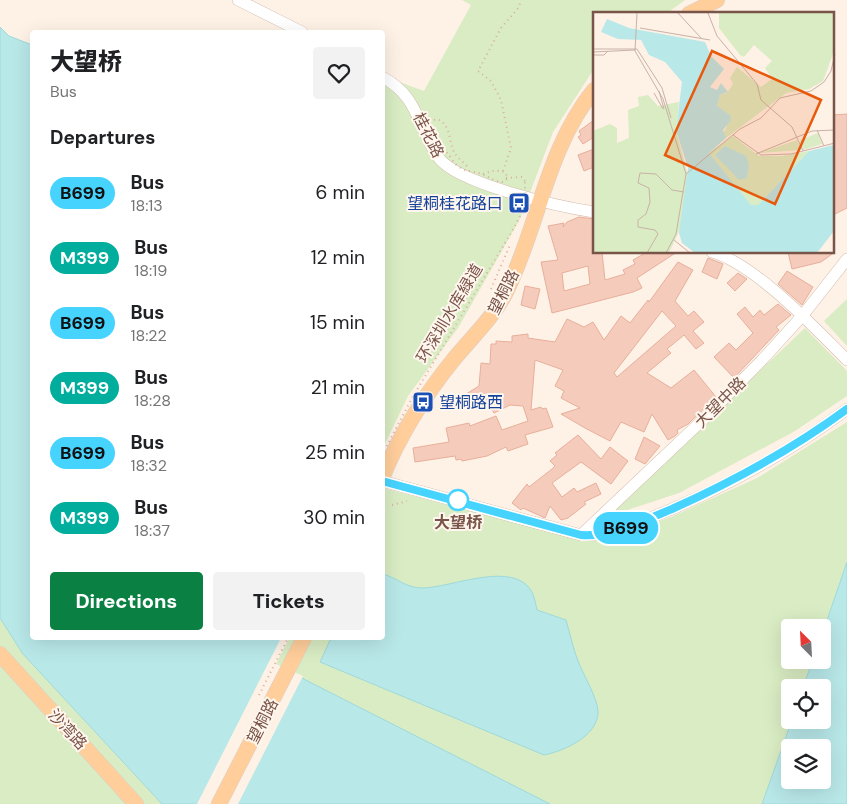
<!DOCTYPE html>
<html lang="en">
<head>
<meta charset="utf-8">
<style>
  :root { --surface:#fff; --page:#f2f2f2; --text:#202124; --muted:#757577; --accent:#0b8043 }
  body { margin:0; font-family:"DM Sans","Noto Sans SC",sans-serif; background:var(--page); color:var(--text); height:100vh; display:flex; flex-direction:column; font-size:19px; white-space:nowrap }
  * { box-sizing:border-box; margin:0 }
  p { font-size:16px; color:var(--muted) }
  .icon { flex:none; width:28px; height:28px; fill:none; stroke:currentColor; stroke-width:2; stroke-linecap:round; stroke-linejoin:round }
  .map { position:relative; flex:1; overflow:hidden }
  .panel { position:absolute; left:30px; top:30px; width:355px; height:610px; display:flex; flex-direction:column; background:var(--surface); border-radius:5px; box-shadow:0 5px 20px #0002 }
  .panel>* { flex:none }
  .badge { padding:0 10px; border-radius:16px; font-size:18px; line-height:32px }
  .needle { width:32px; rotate:336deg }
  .controls { position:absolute; left:781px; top:619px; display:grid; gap:10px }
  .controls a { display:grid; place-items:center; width:50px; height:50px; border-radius:5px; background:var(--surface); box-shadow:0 5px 20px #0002; font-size:25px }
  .map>.badge { position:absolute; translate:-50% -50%; box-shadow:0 0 0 2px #fff }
  h2 { padding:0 20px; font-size:19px; line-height:45px }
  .round { display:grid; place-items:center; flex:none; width:52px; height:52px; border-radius:5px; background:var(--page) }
  .head { display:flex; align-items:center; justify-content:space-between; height:85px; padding:0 20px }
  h1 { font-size:24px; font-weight:800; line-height:38px }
  .button { display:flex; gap:10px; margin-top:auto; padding:10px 20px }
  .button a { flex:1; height:58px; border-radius:5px; background:var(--accent); color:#fff; font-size:20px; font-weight:800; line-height:58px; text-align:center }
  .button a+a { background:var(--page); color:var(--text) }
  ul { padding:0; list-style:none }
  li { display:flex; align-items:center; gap:15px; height:65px; padding:0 20px }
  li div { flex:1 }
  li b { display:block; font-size:19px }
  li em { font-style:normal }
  li .badge { min-width:55px; font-weight:700; text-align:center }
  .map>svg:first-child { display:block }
  .green { fill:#d9ecc3 }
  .water { fill:#b9e8e9; stroke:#9ed9db; fill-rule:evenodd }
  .pier { fill:#fef1e6 }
  .building { fill:#f5cbbc; stroke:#e8af9b; fill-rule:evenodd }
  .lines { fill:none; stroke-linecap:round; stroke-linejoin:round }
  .minor-casing { stroke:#d3baad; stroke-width:12 }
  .major-casing { stroke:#d9cfcc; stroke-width:16 }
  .path { stroke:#daae9e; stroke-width:2; stroke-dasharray:1 4; stroke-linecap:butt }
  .minor { stroke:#fff; stroke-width:11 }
  .major { stroke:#ffce9b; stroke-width:15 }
  .path-bridge { stroke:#daae9e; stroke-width:2; stroke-dasharray:1 4; stroke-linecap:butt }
  .line-casing { stroke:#fff; stroke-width:11 }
  .line { stroke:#46d4ff; stroke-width:8 }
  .stop-dot { fill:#fff; stroke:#46d4ff; stroke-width:2.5 }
  .labels { text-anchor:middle; stroke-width:4; stroke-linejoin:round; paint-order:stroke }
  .street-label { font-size:16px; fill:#795449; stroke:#fff6ed }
  .transit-label { font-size:16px; fill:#164399; stroke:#fff6ed; text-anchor:end }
  .stop-label { font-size:16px; font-weight:bold; fill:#795449; stroke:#fff6ed }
  .inset-road { fill:none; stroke:#c9b2a7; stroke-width:1 }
  .view { fill:#e8590c; fill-opacity:0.15; stroke:#e8590c; stroke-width:2.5 }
  .inset-edge { fill:none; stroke:#795449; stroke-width:2.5 }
</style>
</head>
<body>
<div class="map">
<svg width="847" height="804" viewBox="0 0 847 804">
  <rect width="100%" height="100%" fill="#fef1e6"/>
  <g class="green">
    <path d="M 462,0 L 685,0 L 666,14 L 594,14 L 594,69 L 553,132 L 520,219 L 458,328 L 408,396 L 383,448 L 383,76 L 424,91 L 471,5 Z"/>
    <path d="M 847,299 L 847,346 L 824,321 Z"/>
    <path d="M 805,328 L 847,371 L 847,396 L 795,431 L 679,493 L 606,517 Z"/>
    <path d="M 847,422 L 847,562 L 823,632 L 822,628 L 790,628 L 790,660 L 813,660 L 803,687 L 790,688 L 792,720 L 762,804 L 546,804 L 271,668 L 290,638 L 382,638 L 383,488 L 555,533 L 606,540 L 671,517 L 757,478 Z"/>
    <path d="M 0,618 L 23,654 L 162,804 L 0,804 Z"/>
  </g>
  <g class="water">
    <path d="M 0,27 L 9,36 L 32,45 L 32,638 L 287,638 L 271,668 L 278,666 L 550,804 L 162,804 L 23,654 L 0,618 Z"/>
    <path d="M 847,562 L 847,804 L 762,804 L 792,720 L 822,720 L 822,688 L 803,687 L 813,660 L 822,660 L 823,632 ZM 790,748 L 822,748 L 822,780 L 790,780 Z"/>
    <path d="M 383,574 C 397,578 406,588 422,588 C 451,588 514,559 532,592 C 534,597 536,604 537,610 L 566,620 C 570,634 573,648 578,661 C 583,674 598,699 598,712 C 598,736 564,751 544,755 L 320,662 L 331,638 L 382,638 Z"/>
  </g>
  <path class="pier" d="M 281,638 L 289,638 L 276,664 L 303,676 L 238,804 L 197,804 Z"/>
  <g class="building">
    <path d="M 847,114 L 847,208 L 833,215 L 833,115 Z"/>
    <path d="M 594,120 L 594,137 L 583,144 L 578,137 L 581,135 L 579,131 Z"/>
    <path d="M 594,149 L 594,167 L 584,171 L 578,155 Z"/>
    <path d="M 579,217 L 594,219 L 594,252 L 602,252 L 605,280 L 625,274 L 623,270 L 635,264 L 633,260 L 647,252 L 677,252 L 637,278 L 642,288 L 633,292 L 552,313 L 541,262 L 558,260 L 548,226 L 564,223 L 563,227 L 567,222 ZM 588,266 L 590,284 L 564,291 L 562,273 Z"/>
    <path d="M 788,252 L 835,252 L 821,262 L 792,269 Z"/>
    <path d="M 708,258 L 723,264 L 717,279 L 702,272 Z"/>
    <path d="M 678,262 L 693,270 L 675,301 L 688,316 L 694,311 L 704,322 L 693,331 L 704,343 L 696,349 L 684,335 L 667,349 L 671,353 L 647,373 L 671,388 L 694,370 L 716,397 L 688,424 L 677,430 L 678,433 L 675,436 L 668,440 L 652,414 L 644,432 L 621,422 L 610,441 L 585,428 L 561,414 L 580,408 L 561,398 L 564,391 L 555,386 L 563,370 L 535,360 L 531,410 L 541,407 L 542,409 L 546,408 L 553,427 L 525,435 L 528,444 L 508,451 L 506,447 L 487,456 L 462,461 L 461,459 L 456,460 L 455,456 L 415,462 L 413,448 L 449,442 L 446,428 L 469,423 L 470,426 L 496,416 L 502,430 L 528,421 L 523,406 L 510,405 L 494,413 L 485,397 L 471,404 L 466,394 L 479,386 L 481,363 L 490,364 L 491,344 L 496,344 L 496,341 L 512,342 L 512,336 L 528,334 L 528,338 L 555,342 L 567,319 L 584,327 L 593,322 L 604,340 L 621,316 L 630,323 L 648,300 L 649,302 ZM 662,311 L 676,326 L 617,377 L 614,373 Z"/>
    <path d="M 787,271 L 813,287 L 802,305 L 778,284 Z"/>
    <path d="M 738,273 L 747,279 L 735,291 L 727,283 Z"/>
    <path d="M 525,286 L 540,289 L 535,309 L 521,305 Z"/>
    <path d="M 778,304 L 791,315 L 776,327 L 779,330 L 734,378 L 714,357 L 729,343 L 736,350 L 753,333 L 737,314 L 745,307 L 753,317 L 760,310 L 764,315 Z"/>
    <path d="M 578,435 L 601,459 L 610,447 L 628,461 L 611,484 L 581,462 L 552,483 L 562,497 L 574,488 L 577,492 L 596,483 L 601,494 L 584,502 L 586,504 L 568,518 L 561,520 L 550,506 L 545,518 L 523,508 L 521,510 L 512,503 L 527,484 L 529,487 L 552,469 L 555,466 L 550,461 L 557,455 L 555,453 Z"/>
    <path d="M 644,437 L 660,446 L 645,464 L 635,459 Z"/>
  </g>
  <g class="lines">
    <g class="minor-casing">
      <g id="minor">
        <path d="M 238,0 L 302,32"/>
        <path d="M 382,77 C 419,96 417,127 438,157 C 457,184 561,207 594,212"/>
        <path d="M 712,252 C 755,264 815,328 847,360"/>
        <path d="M 382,481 L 581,535 C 614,536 642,521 672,509 C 734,482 793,450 847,409"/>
        <path d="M 581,535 L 710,413 L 763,359 L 803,315 L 847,259"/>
      </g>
    </g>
    <g class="major-casing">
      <g id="major">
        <path d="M 689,14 L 717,0"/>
        <path d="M 382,478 C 400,434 424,396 454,359 C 473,336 494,317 507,290 C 539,224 547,148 594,90"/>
        <path d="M 0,654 L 136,804"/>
        <path d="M 219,804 L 304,638"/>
      </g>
    </g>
    <g class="path">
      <path d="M 670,14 L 677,11"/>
      <path d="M 503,171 L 511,148 L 501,100 L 491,81 L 478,71 L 501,28 L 519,7 L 521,0"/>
      <path d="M 506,178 L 522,177 L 525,181"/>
      <path d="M 491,289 L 510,245"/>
      <path d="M 392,505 L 407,501"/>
      <path d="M 259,695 L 288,638"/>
    </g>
    <use href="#minor" class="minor"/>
    <use href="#major" class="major"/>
    <g class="path-bridge">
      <path d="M 467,166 C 463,162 458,158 455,154 C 448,142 452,125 437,119 L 426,123 C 419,141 435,143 446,152 C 451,156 453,163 459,167 C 466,172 474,171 482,174 C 490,177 494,182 504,182 L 507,179 L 506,173 C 498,169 491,171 483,174"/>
      <path d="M 382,455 L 412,398 L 511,233 L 525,207 L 525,181"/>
    </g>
  </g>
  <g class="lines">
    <g class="line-casing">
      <path id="line" d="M 382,481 L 581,535 C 614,537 642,521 672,509 C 734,481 793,449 847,409"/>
    </g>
    <use href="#line" class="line"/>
  </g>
  <defs>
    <g id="bus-square" transform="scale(1.125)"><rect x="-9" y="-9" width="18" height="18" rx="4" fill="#1a4fb4" stroke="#fff6ed"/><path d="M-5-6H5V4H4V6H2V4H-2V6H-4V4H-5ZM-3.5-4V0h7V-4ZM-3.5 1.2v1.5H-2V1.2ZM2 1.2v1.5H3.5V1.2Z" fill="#fff"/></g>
  </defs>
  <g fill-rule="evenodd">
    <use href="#bus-square" x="519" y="203"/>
    <use href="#bus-square" x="423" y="402"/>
  </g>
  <circle class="stop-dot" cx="458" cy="500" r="10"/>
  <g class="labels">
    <g class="street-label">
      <text transform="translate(429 135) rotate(63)" y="6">桂花路</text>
      <text transform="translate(503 292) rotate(-63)" y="6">望桐路</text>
      <text transform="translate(449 313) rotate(-59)" y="6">环深圳水库緑道</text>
      <text transform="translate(720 402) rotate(-45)" y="6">大望中路</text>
      <text transform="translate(262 721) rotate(-63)" y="6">望桐路</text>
      <text transform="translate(68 729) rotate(47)" y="6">沙湾路</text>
    </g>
    <g class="transit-label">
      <text x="503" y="209">望桐桂花路口</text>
      <text x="439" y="408" text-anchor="start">望桐路西</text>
    </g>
    <g class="stop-label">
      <text x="458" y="528">大望桥</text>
    </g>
  </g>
  <g transform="translate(593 12)">
    <rect width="241" height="241" fill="#fef1e6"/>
    <path d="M 126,1 L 241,1 L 241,39 L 230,69 L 216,77 L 193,81 L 133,126 L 130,122 L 134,114 L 132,101 L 124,94 L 127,83 L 134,81 L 140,72 L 137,66 L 144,55 L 168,75 L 179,67 L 172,56 L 179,49 L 161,33 L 151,45 L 147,43 L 126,16 ZM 55,83 L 65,94 L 86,90 L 83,118 L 95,164 L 87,217 L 76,241 L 0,241 L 0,119 L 17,112 L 24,116 L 24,131 L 36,126 L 35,98 L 46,94 L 45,85 ZM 225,121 L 229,132 L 210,138 L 207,128 ZM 140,124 L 166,144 L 189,144 L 216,139 L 165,193 L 158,193 L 115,141 ZM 204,128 L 208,138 L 167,141 Z" fill="#d9ecc3"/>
    <path d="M 14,7 L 36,16 L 112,30 L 118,44 L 131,57 L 117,75 L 124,78 L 128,71 L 135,80 L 127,83 L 124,94 L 137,103 L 138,108 L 130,118 L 133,126 L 116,141 L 158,193 L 165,193 L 216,139 L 241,133 L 241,219 L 224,241 L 102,241 L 89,231 L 86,221 L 95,156 L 83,118 L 89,70 L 72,50 L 56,43 L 48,28 L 25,27 L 8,20 ZM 132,134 L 153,144 L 156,152 L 154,166 L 146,168 L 122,143 Z" fill="#b9e8e9"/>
    <path class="inset-road" d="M 44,1 L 42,39 L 70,87 L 93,162 L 83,222 L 73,241M 85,1 L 108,26M 115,1 L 124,24 L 164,72 L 168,88 L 199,115 L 210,139M 47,16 L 117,28M 0,37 L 44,37M 44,37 L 69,76 L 78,106M 0,40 L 42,38M 0,43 L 11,43 L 15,39M 66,79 L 71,97M 61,81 L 70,97M 224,118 L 231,134M 140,123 L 168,143 L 198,142 L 242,131M 163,142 L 219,119 L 242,118M 93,162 L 147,117 L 168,106 L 187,86 L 218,79 L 231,70 L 238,59 L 242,42M 81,228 L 97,241M 54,241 L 65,222 L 62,218 L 45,215 L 45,208 L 53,202 L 57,190 L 56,176 L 45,171 L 47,161 L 63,162 L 79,178 L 91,180"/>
    <path class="view" d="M 119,39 L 228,88 L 182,192 L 72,143 Z"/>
    <rect width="241" height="241" class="inset-edge"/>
  </g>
</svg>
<div class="controls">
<a><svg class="needle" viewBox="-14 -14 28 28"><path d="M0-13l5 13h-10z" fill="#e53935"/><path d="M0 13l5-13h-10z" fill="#757577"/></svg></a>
<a><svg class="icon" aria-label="locate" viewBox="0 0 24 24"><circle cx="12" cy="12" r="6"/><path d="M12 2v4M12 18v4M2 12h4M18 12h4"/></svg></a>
<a><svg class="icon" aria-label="layers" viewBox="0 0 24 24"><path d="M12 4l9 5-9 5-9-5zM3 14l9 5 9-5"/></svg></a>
</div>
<b class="badge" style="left:626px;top:528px;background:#46d4ff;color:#111">B699</b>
<section class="panel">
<div class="head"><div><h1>大望桥</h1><p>Bus</p></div><a class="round"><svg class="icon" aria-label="heart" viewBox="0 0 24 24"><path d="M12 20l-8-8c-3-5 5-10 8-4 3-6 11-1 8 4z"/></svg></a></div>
<h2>Departures</h2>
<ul>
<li><span class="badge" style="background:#46d4ff;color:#111">B699</span><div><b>Bus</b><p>18:13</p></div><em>6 min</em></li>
<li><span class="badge" style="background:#01ad9c;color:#fff">M399</span><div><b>Bus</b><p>18:19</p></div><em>12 min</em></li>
<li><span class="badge" style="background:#46d4ff;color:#111">B699</span><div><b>Bus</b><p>18:22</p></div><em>15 min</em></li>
<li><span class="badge" style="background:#01ad9c;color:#fff">M399</span><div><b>Bus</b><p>18:28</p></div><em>21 min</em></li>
<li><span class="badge" style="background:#46d4ff;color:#111">B699</span><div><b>Bus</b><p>18:32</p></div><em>25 min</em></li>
<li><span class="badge" style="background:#01ad9c;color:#fff">M399</span><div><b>Bus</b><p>18:37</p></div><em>30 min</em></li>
</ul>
<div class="button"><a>Directions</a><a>Tickets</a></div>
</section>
</div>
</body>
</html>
